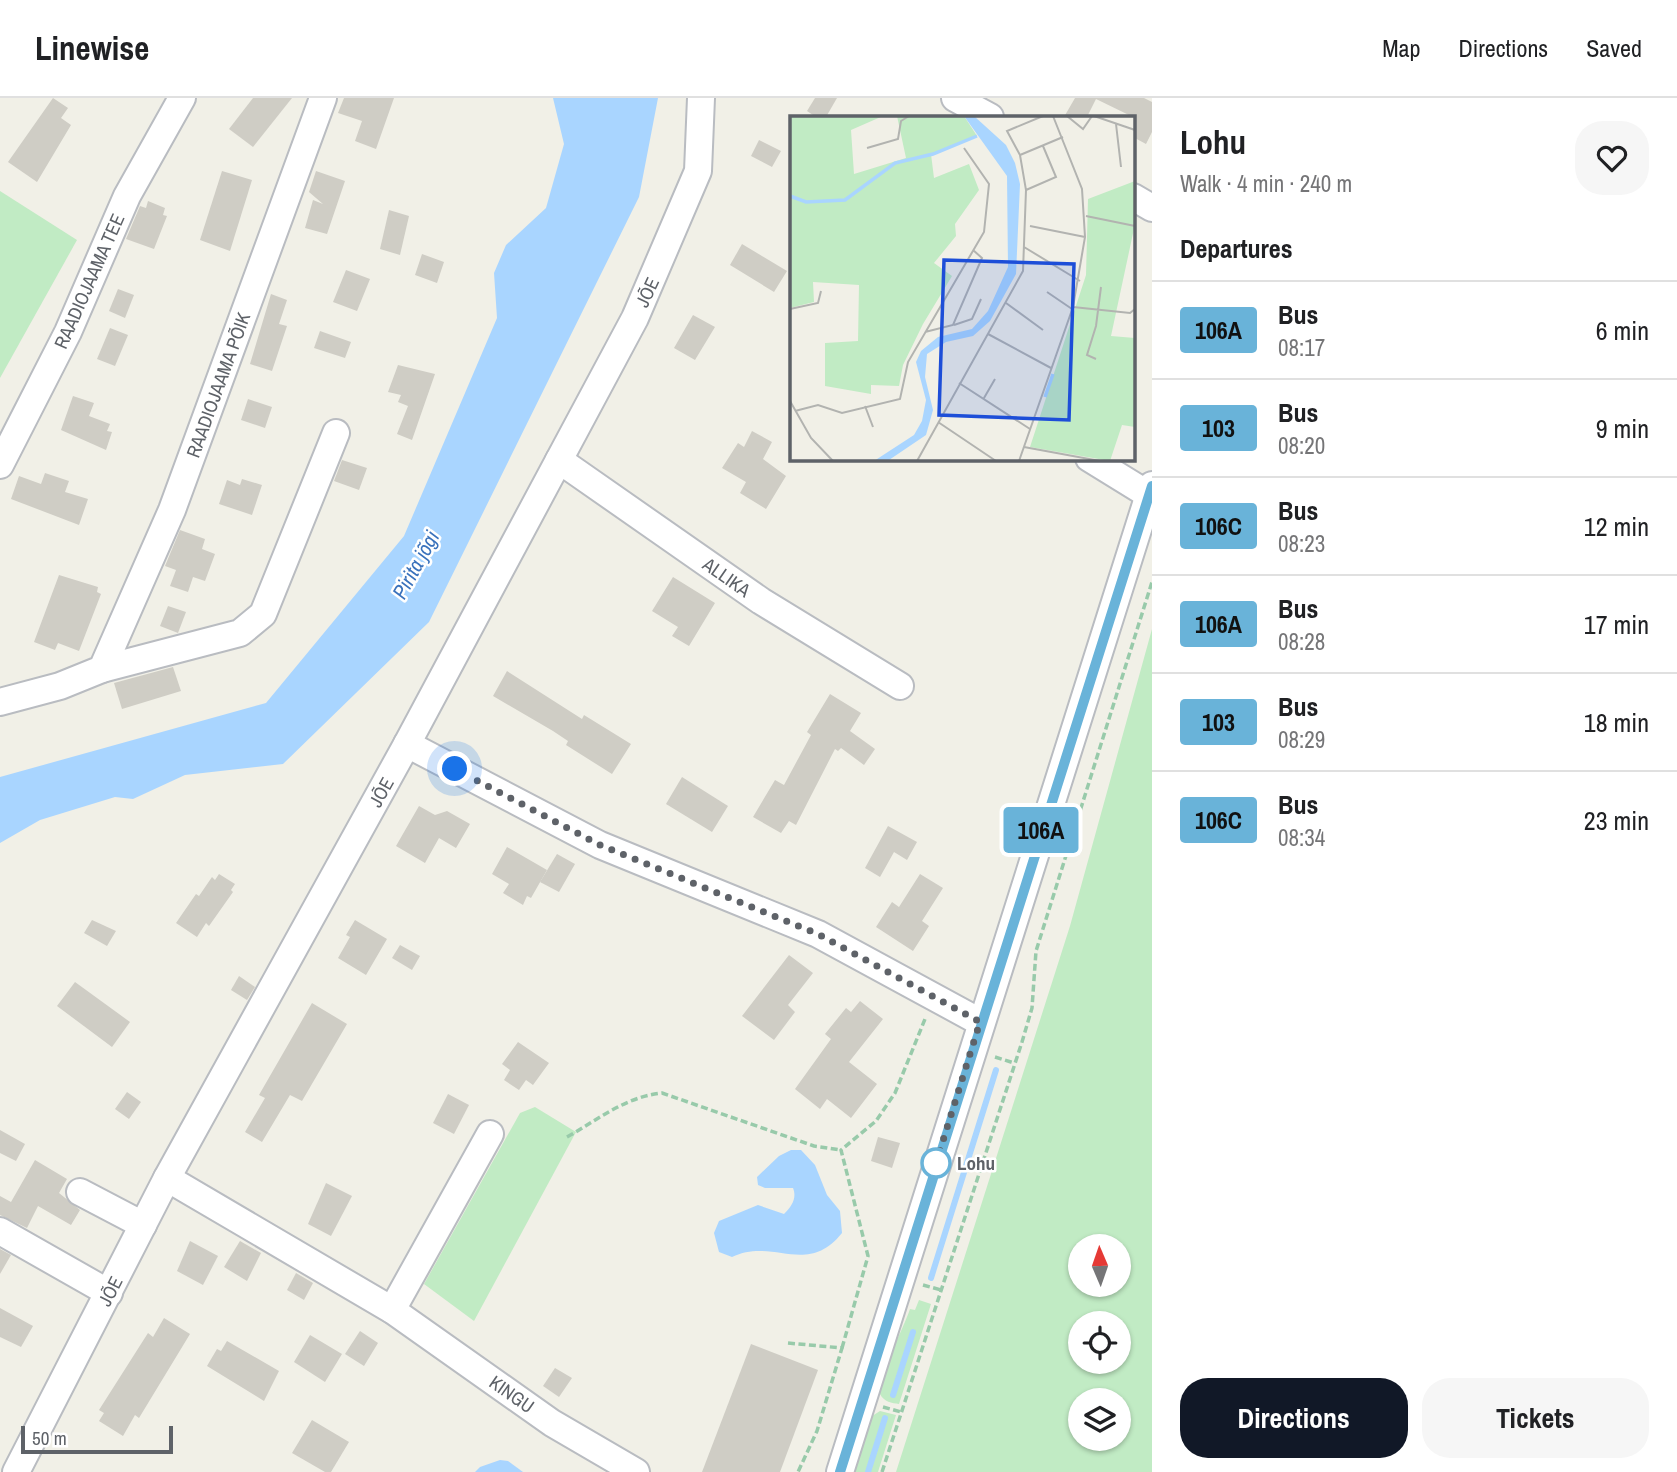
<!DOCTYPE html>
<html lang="en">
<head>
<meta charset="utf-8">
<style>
  :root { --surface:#fff; --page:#f6f6f6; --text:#202124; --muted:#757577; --line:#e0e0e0; --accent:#111827 }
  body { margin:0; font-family:"Archivo Narrow",sans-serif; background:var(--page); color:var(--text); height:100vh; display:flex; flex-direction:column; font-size:26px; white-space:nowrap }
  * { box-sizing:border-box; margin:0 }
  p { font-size:23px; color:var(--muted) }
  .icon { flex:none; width:38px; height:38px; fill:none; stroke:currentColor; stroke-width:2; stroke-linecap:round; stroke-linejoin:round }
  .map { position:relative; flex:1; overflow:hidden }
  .sheet { display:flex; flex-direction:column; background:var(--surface); width:525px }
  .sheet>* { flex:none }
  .badge { padding:0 14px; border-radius:5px; font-size:24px; line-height:46px }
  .needle { width:46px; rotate:358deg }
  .controls { position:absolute; left:1068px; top:1136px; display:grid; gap:14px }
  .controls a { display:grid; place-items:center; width:63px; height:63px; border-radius:50%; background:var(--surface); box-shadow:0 2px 5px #0004; font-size:35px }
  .scale { position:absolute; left:21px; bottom:18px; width:152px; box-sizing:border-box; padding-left:7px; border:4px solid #5e6268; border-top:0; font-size:19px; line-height:24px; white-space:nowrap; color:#5e6268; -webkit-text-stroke:5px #fff; paint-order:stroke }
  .you { position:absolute; width:35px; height:35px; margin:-18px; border:5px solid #fff; border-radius:50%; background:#1a73e8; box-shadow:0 0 0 10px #1a73e833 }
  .map>.badge { position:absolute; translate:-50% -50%; box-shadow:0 0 0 4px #fff }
  h2 { padding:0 28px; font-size:26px; line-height:63px }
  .round { display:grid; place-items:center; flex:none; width:74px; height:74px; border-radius:28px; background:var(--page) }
  .summary { display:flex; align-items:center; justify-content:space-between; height:119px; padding:0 28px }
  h1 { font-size:33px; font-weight:700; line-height:52px }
  .action { display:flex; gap:14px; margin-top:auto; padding:14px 28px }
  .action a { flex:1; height:80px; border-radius:28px; background:var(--accent); color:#fff; font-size:28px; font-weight:700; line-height:80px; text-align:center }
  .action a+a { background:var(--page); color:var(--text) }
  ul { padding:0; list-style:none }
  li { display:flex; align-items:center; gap:21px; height:98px; padding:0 28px; border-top:2px solid var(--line) }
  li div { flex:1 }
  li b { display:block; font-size:26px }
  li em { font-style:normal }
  li .badge { min-width:77px; font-weight:700; text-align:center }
  header { display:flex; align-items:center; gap:42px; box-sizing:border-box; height:98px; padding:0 35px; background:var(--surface); border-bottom:2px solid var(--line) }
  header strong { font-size:33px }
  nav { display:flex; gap:38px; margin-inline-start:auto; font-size:24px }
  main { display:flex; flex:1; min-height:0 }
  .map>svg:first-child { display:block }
  .green { fill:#c1ebc4; fill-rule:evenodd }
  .water { fill:#a9d5ff }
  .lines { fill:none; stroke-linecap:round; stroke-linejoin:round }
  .stream { stroke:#a9d5ff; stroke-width:6 }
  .building { fill:#cfcdc5 }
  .minor-casing { stroke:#b9bcc1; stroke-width:30 }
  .path { stroke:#98caaa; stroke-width:3.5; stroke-dasharray:7 3.5; stroke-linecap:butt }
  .minor { stroke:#fff; stroke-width:26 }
  .line-casing { stroke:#fff; stroke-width:16 }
  .line { stroke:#69b3d9; stroke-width:10 }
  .walk { stroke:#5e6268; stroke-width:7; stroke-dasharray:0 12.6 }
  .stop-dot { fill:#fff; stroke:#69b3d9; stroke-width:3.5 }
  .labels { text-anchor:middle; stroke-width:5; stroke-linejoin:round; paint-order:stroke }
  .street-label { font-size:19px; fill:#5e6268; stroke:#fff }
  .stop-label { font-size:19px; font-weight:bold; fill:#5e6268; stroke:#fff; text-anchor:start }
  .water-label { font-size:21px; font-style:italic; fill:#3a72bc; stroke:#fff }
  .inset-river { fill:none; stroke:#a9d5ff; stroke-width:3.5 }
  .inset-road { fill:none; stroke:#b2b3b0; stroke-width:2 }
  .view { fill:#1d4ed8; fill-opacity:0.15; stroke:#1d4ed8; stroke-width:3.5 }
  .inset-edge { fill:none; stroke:#5e6268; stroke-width:3.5 }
</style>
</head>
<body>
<header>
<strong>Linewise</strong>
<nav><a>Map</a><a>Directions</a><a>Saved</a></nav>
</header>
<main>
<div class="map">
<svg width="1152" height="1374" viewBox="0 0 1152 1374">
  <rect width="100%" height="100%" fill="#f1f0e7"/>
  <g class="green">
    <path d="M 0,93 L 77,142 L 0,280 Z"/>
    <path d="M 1152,531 L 1152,1374 L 896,1374 L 1070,828 ZM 1118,1148 L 1118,1186 L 1080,1186 L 1080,1148 ZM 1080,1225 L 1118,1225 L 1118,1264 L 1080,1264 ZM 1080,1302 L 1118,1302 L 1118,1340 L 1080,1340 Z"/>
    <path d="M 535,1009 L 576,1034 L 474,1223 L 424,1186 L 520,1015 Z"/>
    <path d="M 919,1202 L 931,1206 L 899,1306 C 892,1305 884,1304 880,1296 C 875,1286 905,1227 910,1211 L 915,1212 Z"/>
    <path d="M 880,1313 L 896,1317 L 878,1374 L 852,1374 L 869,1320 Z"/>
  </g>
  <g class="water">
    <path d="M 553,0 L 658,0 L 639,99 L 429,524 L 283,666 L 185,677 L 133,701 L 115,699 L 40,722 L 0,745 L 0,679 L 266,605 L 404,438 L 497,220 L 494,175 L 506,147 L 546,110 L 564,46 Z"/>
    <path d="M 791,1052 L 801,1052 L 815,1067 L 827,1097 L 840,1113 L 842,1135 C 807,1179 773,1139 732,1159 L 719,1154 L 714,1135 L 719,1123 L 758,1107 L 784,1116 C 792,1108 797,1100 793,1090 L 765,1090 L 758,1087 L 757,1079 L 779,1058 Z"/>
    <path d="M 500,1362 L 508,1363 L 523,1374 L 475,1374 L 480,1369 Z"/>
  </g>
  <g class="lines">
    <g class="stream">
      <path d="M 931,1180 L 996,972"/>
      <path d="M 893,1297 L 913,1234"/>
      <path d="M 868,1374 L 885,1320"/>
    </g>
  </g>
  <g class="building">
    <path d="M 53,0 L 68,10 L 61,20 L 71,27 L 37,84 L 8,64 Z"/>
    <path d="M 253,0 L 292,0 L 253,49 L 229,31 Z"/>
    <path d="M 344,0 L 394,0 L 376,51 L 355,43 L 362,23 L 338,15 Z"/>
    <path d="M 815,0 L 837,0 L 826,19 L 816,19 L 807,13 Z"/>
    <path d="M 1075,0 L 1144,0 L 1152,4 L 1152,34 L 1146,46 L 1133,39 L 1133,19 L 1096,1 L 1087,19 L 1064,19 Z"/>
    <path d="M 759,42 L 781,53 L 772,69 L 751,58 Z"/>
    <path d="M 222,73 L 252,82 L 230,153 L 200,142 Z"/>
    <path d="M 316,73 L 345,83 L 327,136 L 305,130 L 313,102 L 323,106 L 309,94 Z"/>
    <path d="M 148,103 L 165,110 L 163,117 L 167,118 L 154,151 L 126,141 L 140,108 L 146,110 Z"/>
    <path d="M 389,112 L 409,118 L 400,157 L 380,151 Z"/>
    <path d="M 742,146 L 787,173 L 774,194 L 730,167 Z"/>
    <path d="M 422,156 L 444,164 L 437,185 L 415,177 Z"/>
    <path d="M 346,172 L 370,181 L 357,213 L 333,204 Z"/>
    <path d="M 118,191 L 134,197 L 125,220 L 109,213 Z"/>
    <path d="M 271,196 L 287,202 L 279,226 L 287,228 L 272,273 L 250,266 Z"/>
    <path d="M 693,217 L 715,229 L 695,262 L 674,250 Z"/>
    <path d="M 110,230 L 128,237 L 115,268 L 97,261 Z"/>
    <path d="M 320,233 L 351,244 L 345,260 L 314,250 Z"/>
    <path d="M 398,267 L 435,276 L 412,342 L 397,336 L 408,308 L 398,304 L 401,297 L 388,294 Z"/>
    <path d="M 73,298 L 94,305 L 89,318 L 110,326 L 107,333 L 112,334 L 106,352 L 61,332 Z"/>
    <path d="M 248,301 L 272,309 L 265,330 L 241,322 Z"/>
    <path d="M 752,333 L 772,344 L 763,361 L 786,378 L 766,411 L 740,395 L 746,384 L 722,370 L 738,345 L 744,349 Z"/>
    <path d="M 342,362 L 367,370 L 359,392 L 334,383 Z"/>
    <path d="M 45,375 L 69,383 L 65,394 L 88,401 L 79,427 L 11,401 L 19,378 L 41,386 Z"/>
    <path d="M 242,381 L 262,387 L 252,417 L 219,406 L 227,382 L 240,387 Z"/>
    <path d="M 180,432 L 205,441 L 202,451 L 215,456 L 205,483 L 193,479 L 188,494 L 170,488 L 176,472 L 165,468 Z"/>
    <path d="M 59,477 L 98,489 L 97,494 L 101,496 L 79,553 L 58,545 L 55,552 L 34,544 Z"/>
    <path d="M 673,479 L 715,505 L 689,548 L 672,538 L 678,529 L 652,513 Z"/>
    <path d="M 168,508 L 186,514 L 178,535 L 160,528 Z"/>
    <path d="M 173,569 L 181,593 L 122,611 L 114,585 Z"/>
    <path d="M 507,573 L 582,621 L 584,617 L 631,646 L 612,676 L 566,647 L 568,643 L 553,633 L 493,598 Z"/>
    <path d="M 830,596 L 861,615 L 850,633 L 875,651 L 864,667 L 841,650 L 838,653 L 835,651 L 796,727 L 789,723 L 781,735 L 753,719 L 775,682 L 784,687 L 811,637 L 807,634 Z"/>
    <path d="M 682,679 L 728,708 L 712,734 L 666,706 Z"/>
    <path d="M 419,708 L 435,717 L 447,713 L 470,726 L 456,750 L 439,740 L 425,765 L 396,748 Z"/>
    <path d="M 888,728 L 917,744 L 907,762 L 894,754 L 880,779 L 865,770 Z"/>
    <path d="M 507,749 L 547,772 L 531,800 L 527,798 L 523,807 L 503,795 L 509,786 L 492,776 Z"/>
    <path d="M 557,756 L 575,766 L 559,794 L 540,784 Z"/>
    <path d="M 219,776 L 235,786 L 231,792 L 233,794 L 209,828 L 206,825 L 197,839 L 176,825 L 196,796 L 199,798 L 212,779 L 215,782 Z"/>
    <path d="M 920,776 L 943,790 L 922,823 L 929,828 L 913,853 L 876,829 L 892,804 L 899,809 Z"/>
    <path d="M 92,822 L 116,833 L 107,848 L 84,835 Z"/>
    <path d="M 355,822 L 387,841 L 366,877 L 338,860 L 350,839 L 346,837 Z"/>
    <path d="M 400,847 L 420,858 L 412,872 L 392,860 Z"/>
    <path d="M 789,857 L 813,875 L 788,907 L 795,914 L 774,942 L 742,918 Z"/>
    <path d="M 239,878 L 255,889 L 247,902 L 231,892 Z"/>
    <path d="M 75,884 L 130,924 L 112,949 L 57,908 Z"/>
    <path d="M 860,903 L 883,921 L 849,964 L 877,986 L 851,1020 L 827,1001 L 820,1011 L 795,991 L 831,941 L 825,936 L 846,910 L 851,914 Z"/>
    <path d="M 312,905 L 347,926 L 302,1003 L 290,997 L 262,1044 L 245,1034 L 265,1000 L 259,997 Z"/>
    <path d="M 518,944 L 549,965 L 533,987 L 526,982 L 519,992 L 504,982 L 510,972 L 502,966 Z"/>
    <path d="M 127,994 L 141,1004 L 129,1021 L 115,1011 Z"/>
    <path d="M 448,996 L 469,1007 L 454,1036 L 433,1025 Z"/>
    <path d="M 0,1032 L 25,1046 L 16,1063 L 0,1055 Z"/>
    <path d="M 878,1039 L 900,1045 L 892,1070 L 871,1063 Z"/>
    <path d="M 35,1062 L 67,1081 L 59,1095 L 80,1112 L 71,1127 L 38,1108 L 27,1130 L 0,1117 L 0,1098 L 11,1104 Z"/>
    <path d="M 326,1085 L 352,1098 L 331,1138 L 308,1126 Z"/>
    <path d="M 190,1143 L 218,1158 L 203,1187 L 177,1173 Z"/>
    <path d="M 240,1143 L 261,1155 L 247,1183 L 224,1169 Z"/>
    <path d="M 0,1151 L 11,1157 L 0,1176 Z"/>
    <path d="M 296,1175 L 313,1185 L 304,1202 L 287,1192 Z"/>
    <path d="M 0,1210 L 33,1228 L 21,1249 L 0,1239 Z"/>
    <path d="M 164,1220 L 190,1236 L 139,1320 L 135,1317 L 123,1338 L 99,1323 L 104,1315 L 99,1312 L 148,1235 L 153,1239 Z"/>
    <path d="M 360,1233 L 378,1245 L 364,1268 L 345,1256 Z"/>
    <path d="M 310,1237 L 342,1256 L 325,1284 L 294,1264 Z"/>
    <path d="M 227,1243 L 279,1273 L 264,1303 L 207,1268 L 217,1251 L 221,1253 Z"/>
    <path d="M 751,1246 L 818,1272 L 780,1374 L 702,1374 Z"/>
    <path d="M 555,1270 L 572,1280 L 559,1299 L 543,1288 Z"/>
    <path d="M 312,1322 L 349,1344 L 331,1374 L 325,1374 L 292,1355 Z"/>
  </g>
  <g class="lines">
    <g class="minor-casing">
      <g id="minor">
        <path d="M 955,0 L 990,19"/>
        <path d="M 1133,99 L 1152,110"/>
        <path d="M 1089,360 L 1149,397"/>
        <path d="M 559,362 L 761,503 L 900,588"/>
        <path d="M 0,367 L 68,234 L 127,98 L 182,0"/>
        <path d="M 102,571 L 240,535 L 263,516 L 336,335"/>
        <path d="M 0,604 L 60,588 L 102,571 L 172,412 L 323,0"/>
        <path d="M 407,646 L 600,747 L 818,836 L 980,924"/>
        <path d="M 167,1080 L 392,1212 L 552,1325 L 636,1374"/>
        <path d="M 80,1094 L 143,1127"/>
        <path d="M 0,1133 L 109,1195"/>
        <path d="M 392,1212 L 490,1036"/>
        <path d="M 16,1374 L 167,1080 L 407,646 L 635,220 L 698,73 L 701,0"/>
        <path d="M 840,1374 L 1152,387"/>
      </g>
    </g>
    <g class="path">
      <path d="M 995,959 L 1014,965"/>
      <path d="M 567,1039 C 599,1021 625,999 662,995 L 814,1048 L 841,1052"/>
      <path d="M 923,1187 L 941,1192"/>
      <path d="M 788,1245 L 842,1250 L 817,1333 L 798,1374"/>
      <path d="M 842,1250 L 868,1158 L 841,1052 L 876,1023 L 895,995 L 925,921"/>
      <path d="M 883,1309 L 901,1314"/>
      <path d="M 882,1374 L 1022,944 L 1032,910 L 1036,853 L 1152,484"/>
    </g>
    <use href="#minor" class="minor"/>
  </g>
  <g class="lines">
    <g class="line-casing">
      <path id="line" d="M 840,1374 L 1152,388"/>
    </g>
    <use href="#line" class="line"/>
    <path class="walk" d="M 455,671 L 600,747 L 818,836 L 980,924 L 936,1065"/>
  </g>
  <circle class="stop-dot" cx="936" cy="1065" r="14"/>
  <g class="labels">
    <g class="street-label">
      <text transform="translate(89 183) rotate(-66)" y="7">RAADIOJAAMA TEE</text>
      <text transform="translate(647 194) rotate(-65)" y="7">JÕE</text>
      <text transform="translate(218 287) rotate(-70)" y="7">RAADIOJAAMA PÕIK</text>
      <text transform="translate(727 479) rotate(35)" y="7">ALLIKA</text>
      <text transform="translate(381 694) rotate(-61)" y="7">JÕE</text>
      <text transform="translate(110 1193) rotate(-63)" y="7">JÕE</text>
      <text transform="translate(512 1296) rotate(35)" y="7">KINGU</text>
    </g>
    <g class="stop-label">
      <text x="957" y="1072">Lohu</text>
    </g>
    <g class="water-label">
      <text transform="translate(416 467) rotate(-61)" y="7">Pirita jõgi</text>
    </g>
  </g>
  <g transform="translate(790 18)">
    <rect width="345" height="345" fill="#f1f0e7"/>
    <path d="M 0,0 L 93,0 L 61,14 L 64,58 L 116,42 L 107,0 L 174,0 L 187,20 L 141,38 L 144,62 L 179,48 L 189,74 L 165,108 L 166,120 L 144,147 L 162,160 L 133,208 L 113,249 L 109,270 L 81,269 L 81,278 L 35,270 L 35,227 L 68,225 L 69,169 L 23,166 L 24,186 L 0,192 ZM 345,65 L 345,108 L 321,220 L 345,222 L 345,311 L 332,309 L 320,345 L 240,331 L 296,159 L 298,83 Z" fill="#c1ebc4"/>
    <path d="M 174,0 L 184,0 L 216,29 L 225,47 L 230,68 L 226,158 L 200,205 L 183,220 L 156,226 L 137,238 L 135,261 L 143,294 L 136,319 L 99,344 L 84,345 L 124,319 L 132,305 L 136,284 L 126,246 L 131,235 L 148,221 L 182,213 L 198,195 L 218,151 L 217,60 Z" fill="#a9d5ff"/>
    <path class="inset-river" d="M 0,80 L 16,86 L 55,84 L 105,47 L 143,38 L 187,20M 255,281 L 263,258"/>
    <path class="inset-road" d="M 277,0 L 293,13 L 302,0M 304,0 L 345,14M 326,8 L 331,51M 77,32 L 108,23 L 111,5 L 119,0M 230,39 L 273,21M 236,74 L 266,61 L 253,30M 296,100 L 345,110M 240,110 L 295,121M 234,131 L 290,165M 257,176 L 282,193M 216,187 L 253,214M 283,191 L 340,197 L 345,193M 0,193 L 28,187 L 31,175M 164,209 L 182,203 L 191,183M 135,216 L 163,209 L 192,142 L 183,134M 198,218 L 261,252M 306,243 L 297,239 L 306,210 L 311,171M 169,267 L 240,313M 194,282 L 205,263M 0,285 L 21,322 L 43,345M 75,290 L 83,311M 5,295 L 28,289 L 52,297 L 110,283 L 118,246 L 194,116 L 199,68 L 174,32M 148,306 L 206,345M 234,331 L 310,345M 127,345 L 233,155 L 236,74 L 230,39 L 217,15 L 253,0M 229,345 L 283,191 L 295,121 L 292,73 L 263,0"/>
    <path class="view" d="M 154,144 L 284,148 L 279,304 L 149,299 Z"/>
    <rect width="345" height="345" class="inset-edge"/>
  </g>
</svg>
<div class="controls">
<a><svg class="needle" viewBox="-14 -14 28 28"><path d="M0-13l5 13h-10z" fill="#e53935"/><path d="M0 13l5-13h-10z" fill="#757577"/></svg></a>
<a><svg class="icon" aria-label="locate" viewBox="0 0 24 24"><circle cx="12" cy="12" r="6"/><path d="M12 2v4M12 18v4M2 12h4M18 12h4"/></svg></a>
<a><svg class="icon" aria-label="layers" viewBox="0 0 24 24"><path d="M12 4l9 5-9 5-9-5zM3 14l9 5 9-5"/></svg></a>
</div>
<div class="scale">50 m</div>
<div class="you" style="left:455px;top:671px"></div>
<b class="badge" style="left:1041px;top:732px;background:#69b3d9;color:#111">106A</b>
</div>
<section class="sheet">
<div class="summary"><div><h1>Lohu</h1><p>Walk · 4 min · 240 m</p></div><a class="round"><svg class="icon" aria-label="heart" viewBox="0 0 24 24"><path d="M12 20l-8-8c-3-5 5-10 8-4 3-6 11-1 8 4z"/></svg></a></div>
<h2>Departures</h2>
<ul>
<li><span class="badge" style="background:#69b3d9;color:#111">106A</span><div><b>Bus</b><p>08:17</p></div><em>6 min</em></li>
<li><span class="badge" style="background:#69b3d9;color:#111">103</span><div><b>Bus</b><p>08:20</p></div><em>9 min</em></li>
<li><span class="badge" style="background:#69b3d9;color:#111">106C</span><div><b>Bus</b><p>08:23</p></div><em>12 min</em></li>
<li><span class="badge" style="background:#69b3d9;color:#111">106A</span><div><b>Bus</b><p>08:28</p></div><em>17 min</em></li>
<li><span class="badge" style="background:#69b3d9;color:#111">103</span><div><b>Bus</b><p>08:29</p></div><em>18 min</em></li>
<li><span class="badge" style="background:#69b3d9;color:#111">106C</span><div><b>Bus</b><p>08:34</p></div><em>23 min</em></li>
</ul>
<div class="action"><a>Directions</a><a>Tickets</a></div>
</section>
</main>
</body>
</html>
